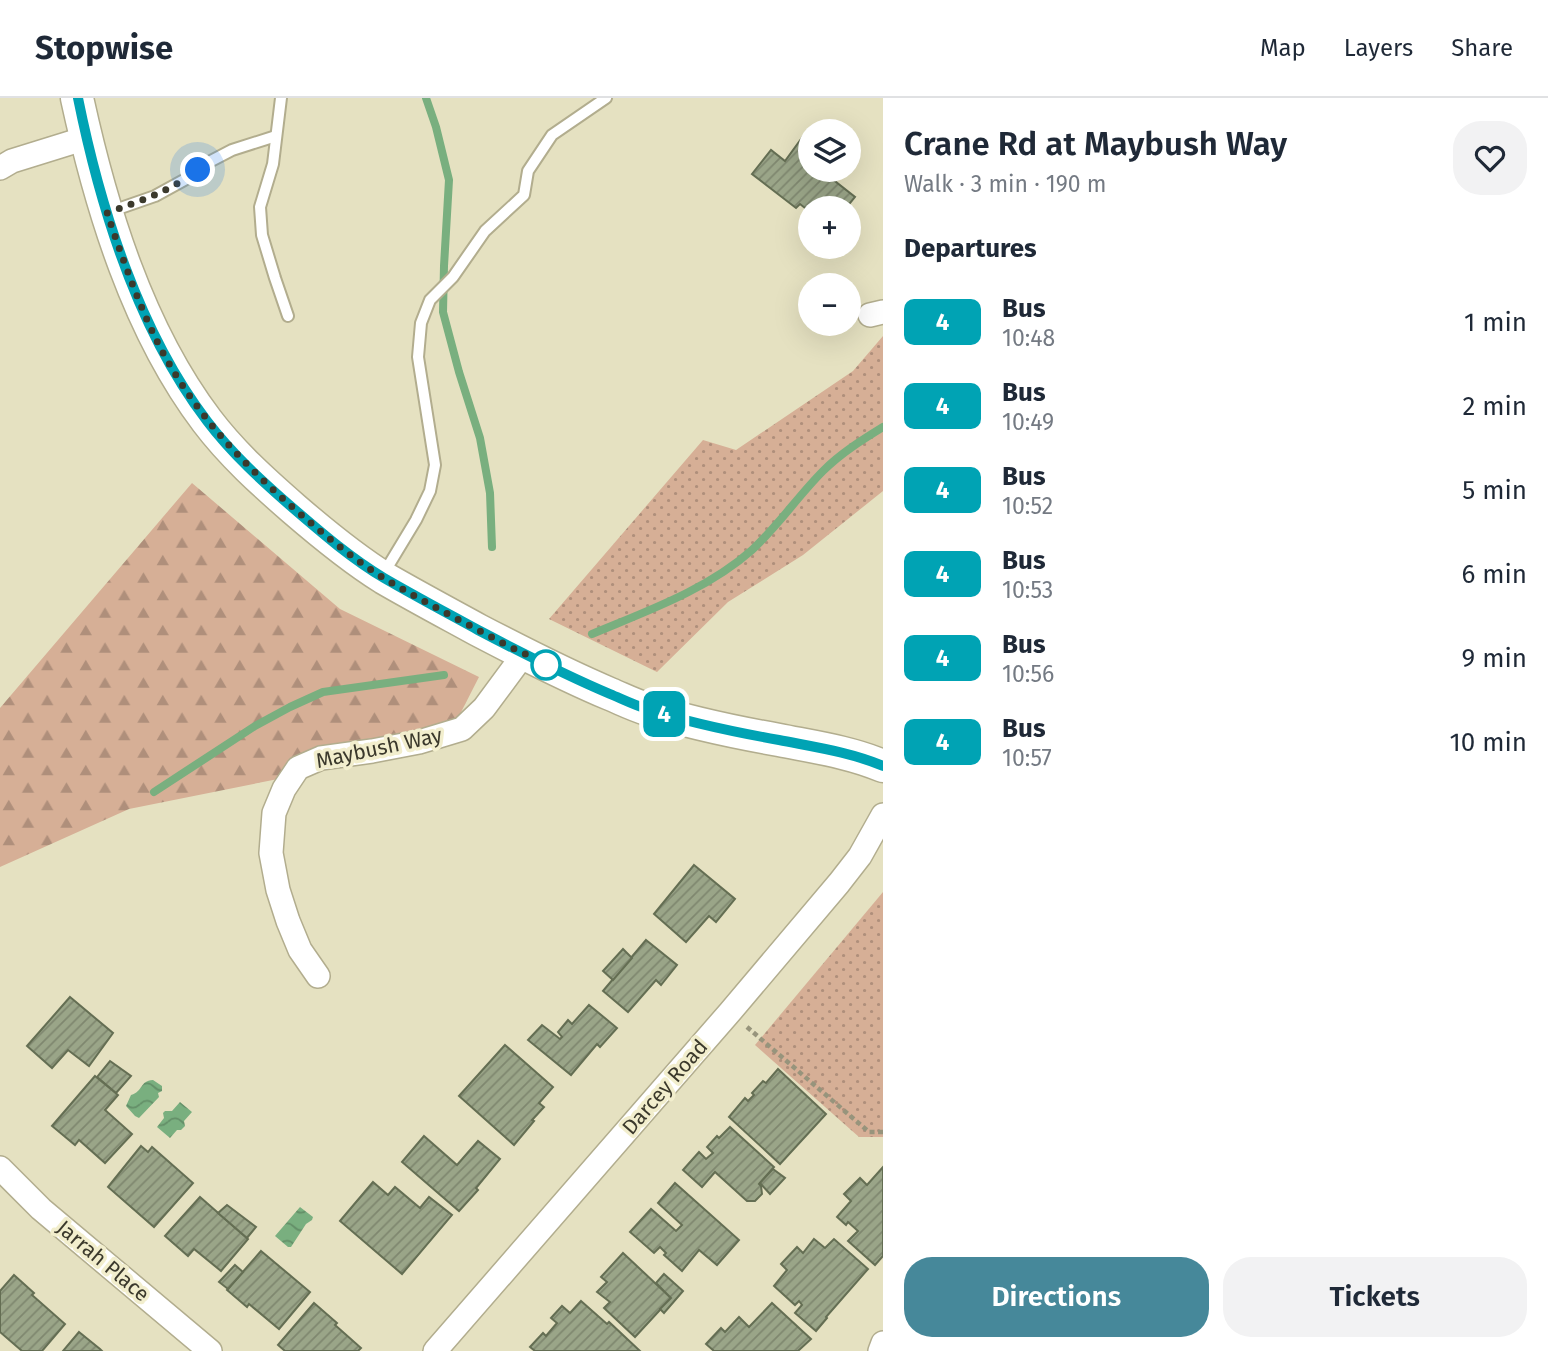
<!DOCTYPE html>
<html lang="en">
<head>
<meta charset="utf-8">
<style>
  :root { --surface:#fff; --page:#f2f2f3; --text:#1f2937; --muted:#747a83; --line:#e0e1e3; --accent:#46889a }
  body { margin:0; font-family:"Fira Sans",sans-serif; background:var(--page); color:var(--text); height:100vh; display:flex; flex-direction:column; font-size:26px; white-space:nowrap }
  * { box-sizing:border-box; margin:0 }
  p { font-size:23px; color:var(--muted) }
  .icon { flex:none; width:38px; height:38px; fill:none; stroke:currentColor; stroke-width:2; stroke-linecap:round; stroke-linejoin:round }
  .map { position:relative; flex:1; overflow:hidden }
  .panel { display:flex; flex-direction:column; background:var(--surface); width:665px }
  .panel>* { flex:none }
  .badge { padding:0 14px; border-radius:10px; font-size:24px; line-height:46px }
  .buttons { position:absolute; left:798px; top:21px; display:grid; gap:14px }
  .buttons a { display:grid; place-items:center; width:63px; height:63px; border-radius:50%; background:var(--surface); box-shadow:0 7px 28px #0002; font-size:35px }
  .you { position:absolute; width:35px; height:35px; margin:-18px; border:5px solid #fff; border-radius:50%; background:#1a73e8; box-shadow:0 0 0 10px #1a73e833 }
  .map>.badge { position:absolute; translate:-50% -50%; box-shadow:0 0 0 4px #fff }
  h2 { padding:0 21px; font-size:26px; line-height:63px }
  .round { display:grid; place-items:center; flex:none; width:74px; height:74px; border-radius:28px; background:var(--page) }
  .head { display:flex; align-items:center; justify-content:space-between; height:119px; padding:0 21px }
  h1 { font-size:33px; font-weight:600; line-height:52px }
  .primary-button { display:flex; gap:14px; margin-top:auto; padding:14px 21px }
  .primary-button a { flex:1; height:80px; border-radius:28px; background:var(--accent); color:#fff; font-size:28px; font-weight:600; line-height:80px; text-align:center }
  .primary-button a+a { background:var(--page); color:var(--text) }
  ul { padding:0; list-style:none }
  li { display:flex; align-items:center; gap:21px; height:84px; padding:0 21px }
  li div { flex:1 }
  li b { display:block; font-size:26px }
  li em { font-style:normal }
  li .badge { min-width:77px; font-weight:700; text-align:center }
  header { display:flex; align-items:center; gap:42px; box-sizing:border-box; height:98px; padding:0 35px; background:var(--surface); border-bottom:2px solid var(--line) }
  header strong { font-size:33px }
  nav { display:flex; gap:38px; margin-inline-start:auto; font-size:24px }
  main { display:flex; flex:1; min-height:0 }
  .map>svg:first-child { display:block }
  .grass { fill:url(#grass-dots) }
  .forest { fill:url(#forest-firs) }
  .water { fill:url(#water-waves) }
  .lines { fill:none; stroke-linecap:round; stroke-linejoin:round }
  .stream { stroke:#79af7f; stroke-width:8 }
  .building { fill:url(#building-hatch); stroke:#646e53; stroke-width:2 }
  .lane-casing { stroke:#b2ad8e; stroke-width:14 }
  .street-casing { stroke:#b2ad8e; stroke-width:26 }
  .secondary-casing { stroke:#b2ad8e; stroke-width:35 }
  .path { stroke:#97947c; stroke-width:4.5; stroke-dasharray:5 3.5; stroke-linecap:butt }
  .lane { stroke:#fff; stroke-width:10 }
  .street { stroke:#fff; stroke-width:23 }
  .secondary { stroke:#fff; stroke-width:32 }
  .line-casing { stroke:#fff; stroke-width:16 }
  .line { stroke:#00a3b4; stroke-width:10 }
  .walk { stroke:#3b392c; stroke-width:7; stroke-dasharray:0 12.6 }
  .stop-dot { fill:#fff; stroke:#00a3b4; stroke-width:3.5 }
  .labels { text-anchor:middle; stroke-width:7; stroke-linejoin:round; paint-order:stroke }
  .street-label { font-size:21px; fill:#3b392c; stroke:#f2eecd }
</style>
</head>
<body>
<header>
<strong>Stopwise</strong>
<nav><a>Map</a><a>Layers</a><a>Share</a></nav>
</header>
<main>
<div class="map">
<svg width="883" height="1253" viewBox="0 0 883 1253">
  <defs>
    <pattern id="grass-dots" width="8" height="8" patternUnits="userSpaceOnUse" patternTransform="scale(1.75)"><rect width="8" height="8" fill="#d6af96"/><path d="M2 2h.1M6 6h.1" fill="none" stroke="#af8f7b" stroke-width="1.8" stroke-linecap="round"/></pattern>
    <pattern id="forest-firs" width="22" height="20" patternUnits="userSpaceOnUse" patternTransform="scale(1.75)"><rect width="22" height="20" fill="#d6af96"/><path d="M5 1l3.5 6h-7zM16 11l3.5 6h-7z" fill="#af8f7b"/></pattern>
    <pattern id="water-waves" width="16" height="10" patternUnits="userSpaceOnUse" patternTransform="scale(1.75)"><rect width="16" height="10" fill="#79af7f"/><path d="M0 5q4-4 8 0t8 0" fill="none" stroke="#648f68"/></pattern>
    <pattern id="building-hatch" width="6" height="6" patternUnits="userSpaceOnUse" patternTransform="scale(1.75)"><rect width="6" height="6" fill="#9aa588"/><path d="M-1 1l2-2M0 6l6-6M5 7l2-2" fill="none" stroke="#7f876f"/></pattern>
  </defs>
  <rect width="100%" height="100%" fill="#e5e1c1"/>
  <g class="grass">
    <path d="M 883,238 L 883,393 L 803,457 L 728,504 L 657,574 L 549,521 L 703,342 L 736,352 L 853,273 Z"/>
    <path d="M 883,794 L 883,1039 L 859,1039 L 755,947 Z"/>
  </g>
  <path class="forest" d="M 192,385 L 340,511 L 479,579 L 457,622 L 356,647 L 278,681 L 129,711 L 0,769 L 0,610 Z"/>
  <g class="water">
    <path d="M 153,982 L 162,988 L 162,993 L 158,995 L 159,999 L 139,1020 L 135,1018 L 126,1008 L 131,997 C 144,993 139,983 153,982 Z"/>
    <path d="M 180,1004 L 192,1014 L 184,1023 L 185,1028 L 181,1032 L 177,1032 L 170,1040 L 157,1029 L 164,1020 L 163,1015 L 165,1013 L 172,1013 Z"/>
    <path d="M 300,1109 L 313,1119 L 312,1122 L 306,1126 L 291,1149 L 288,1149 L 275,1138 Z"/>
  </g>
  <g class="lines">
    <g class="stream">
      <path d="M 426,0 L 436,29 L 449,82 L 444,168 L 443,214 L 459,274 L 480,340 L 490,395 L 492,449"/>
      <path d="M 592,536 C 647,513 707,492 752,452 C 778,428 798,398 823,373 C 841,355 862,342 883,329"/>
      <path d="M 154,694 L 255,628 L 290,609 L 323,594 L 444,577"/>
    </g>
  </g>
  <g class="building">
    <path d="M 804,37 L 810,42 L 810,60 L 804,68 L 817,79 L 822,73 L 855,99 L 846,110 L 810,110 L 810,121 L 807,119 L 810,114 L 800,106 L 796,110 L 752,76 L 771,52 L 785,63 Z"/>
    <path d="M 694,767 L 735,801 L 716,824 L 709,818 L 686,844 L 654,816 Z"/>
    <path d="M 646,842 L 677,867 L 661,887 L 656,882 L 628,914 L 603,893 Z"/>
    <path d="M 623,851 L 632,860 L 613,882 L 603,873 Z"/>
    <path d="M 70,899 L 113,935 L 89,968 L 68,952 L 52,970 L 27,948 Z"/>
    <path d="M 589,907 L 617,930 L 600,949 L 597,946 L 571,977 L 528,942 L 542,927 L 560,941 L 562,939 L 558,934 L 568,922 L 572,926 Z"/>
    <path d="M 505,947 L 553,989 L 539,1005 L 544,1009 L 532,1022 L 534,1023 L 514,1047 L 459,998 Z"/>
    <path d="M 110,963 L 131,978 L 116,995 L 97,979 Z"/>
    <path d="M 778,971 L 826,1016 L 780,1066 L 729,1019 L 745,1000 L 748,1003 L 754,997 L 752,995 L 763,983 L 766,985 Z"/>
    <path d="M 95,978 L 118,997 L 105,1012 L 132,1036 L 105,1065 L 79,1042 L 75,1047 L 52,1028 Z"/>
    <path d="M 730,1029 L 774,1069 L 759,1086 L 761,1088 L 762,1096 L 755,1103 L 747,1103 L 715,1074 L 702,1089 L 683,1072 L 699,1054 L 706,1061 L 713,1055 L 707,1049 L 717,1038 L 719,1040 Z"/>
    <path d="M 424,1038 L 457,1067 L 478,1043 L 500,1061 L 476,1090 L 478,1092 L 459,1113 L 402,1064 Z"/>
    <path d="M 141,1048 L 148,1054 L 152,1049 L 193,1085 L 154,1129 L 108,1089 Z"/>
    <path d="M 883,1069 L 883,1158 L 875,1167 L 848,1143 L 858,1133 L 848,1124 L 846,1127 L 837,1119 L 851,1103 L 844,1096 L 860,1080 L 867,1087 Z"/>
    <path d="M 773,1071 L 785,1080 L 770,1096 L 760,1085 Z"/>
    <path d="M 373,1084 L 388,1097 L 395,1089 L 420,1110 L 429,1099 L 452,1117 L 402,1176 L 340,1123 Z"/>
    <path d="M 675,1085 L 739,1142 L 717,1167 L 699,1152 L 682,1173 L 664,1157 L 666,1155 L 660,1149 L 654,1155 L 630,1134 L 651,1111 L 676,1133 L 682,1127 L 658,1105 Z"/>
    <path d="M 200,1099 L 248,1141 L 221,1173 L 194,1151 L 188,1158 L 165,1138 Z"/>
    <path d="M 227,1107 L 256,1129 L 247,1140 L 218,1115 Z"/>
    <path d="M 814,1141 L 825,1150 L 834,1141 L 868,1171 L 826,1219 L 827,1220 L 816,1233 L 795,1215 L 802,1207 L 799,1203 L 795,1207 L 774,1188 L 787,1172 L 781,1166 L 797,1149 L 803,1155 Z"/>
    <path d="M 261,1153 L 310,1194 L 279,1231 L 249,1206 L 247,1209 L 227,1192 Z"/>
    <path d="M 623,1155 L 671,1200 L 635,1239 L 604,1210 L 610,1204 L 597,1194 L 607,1184 L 601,1179 Z"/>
    <path d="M 235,1167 L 243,1174 L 228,1191 L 219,1184 Z"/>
    <path d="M 664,1176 L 683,1193 L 664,1215 L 660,1211 L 671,1200 L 656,1185 Z"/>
    <path d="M 14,1177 L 34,1195 L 32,1197 L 65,1226 L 42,1253 L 22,1253 L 0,1234 L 0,1193 Z"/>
    <path d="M 581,1203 L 607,1226 L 609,1224 L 640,1253 L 535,1253 L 530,1249 L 543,1235 L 546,1238 L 557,1225 L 551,1220 L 562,1208 L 570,1215 Z"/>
    <path d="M 314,1205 L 337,1225 L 335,1227 L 361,1250 L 358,1253 L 285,1253 L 278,1247 Z"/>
    <path d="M 772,1205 L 811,1241 L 798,1253 L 714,1253 L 706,1246 L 721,1230 L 725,1234 L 739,1219 L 749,1229 Z"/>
    <path d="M 79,1234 L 100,1251 L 102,1253 L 63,1253 Z"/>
  </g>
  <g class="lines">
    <g class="lane-casing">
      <g id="lane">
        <path d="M 281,0 L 273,66 L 260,109 L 262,137 L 275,180 L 288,218"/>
        <path d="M 109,114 L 155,98 L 186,81 L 209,64 L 232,52 L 276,38"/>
        <path d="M 384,475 L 416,422 L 430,393 L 435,367 L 418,259 L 421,225 L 430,202 L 453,179 L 485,133 L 524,97 L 528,73 L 552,37 L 606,0"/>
      </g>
    </g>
    <g class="street-casing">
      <g id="street">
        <path d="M 0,70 L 12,63 L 86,40"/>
        <path d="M 870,217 L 883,214"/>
        <path d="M 318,878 L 300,852 L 288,823 L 278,792 L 271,755 L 274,715 L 284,691 L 298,670 L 321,660 L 372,653 L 419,644 L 462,631 L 484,610 L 524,556"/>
        <path d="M 0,1070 L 41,1111 L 210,1253"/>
        <path d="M 435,1253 L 730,914 L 839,785 L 860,758 L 883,717"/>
        <path d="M 880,1253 L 883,1245"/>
      </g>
    </g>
    <g class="secondary-casing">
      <path id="secondary" d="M 77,0 C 101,110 138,232 207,323 C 232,356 263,384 294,411 C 323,436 352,460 384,480 C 415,498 447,515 478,532 C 522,555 565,577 610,596 C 622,601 634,607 647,611 C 690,625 734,634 779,642 C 814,649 850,654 883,668"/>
    </g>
    <path class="path" d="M 747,929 L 869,1034 L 883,1034"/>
    <use href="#lane" class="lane"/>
    <use href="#street" class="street"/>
    <use href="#secondary" class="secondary"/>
  </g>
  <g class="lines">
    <g class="line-casing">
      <path id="line" d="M 78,0 C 100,109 139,234 207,323 C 232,356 263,384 294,411 C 323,436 352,461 384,480 C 415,498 447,515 478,532 C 522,555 565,577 610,596 C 622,601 634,607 647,611 C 690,625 734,634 779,642 C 814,649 850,654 883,668"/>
    </g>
    <use href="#line" class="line"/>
    <path class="walk" d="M 198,72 C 169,94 140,103 107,115 C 123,161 139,209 162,253 C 197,318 243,366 298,414 C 325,437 352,460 382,479 C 423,504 466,525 508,548 C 521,554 534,560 546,567"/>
  </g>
  <circle class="stop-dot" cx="546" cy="567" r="14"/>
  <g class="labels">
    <g class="street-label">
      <text transform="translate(379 650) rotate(-12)" y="7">Maybush Way</text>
      <text transform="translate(665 989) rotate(-49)" y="7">Darcey Road</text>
      <text transform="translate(103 1163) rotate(40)" y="7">Jarrah Place</text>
    </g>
  </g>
</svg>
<div class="buttons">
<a><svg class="icon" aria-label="layers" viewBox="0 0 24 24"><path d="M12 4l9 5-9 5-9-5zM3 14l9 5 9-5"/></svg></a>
<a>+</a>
<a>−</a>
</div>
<div class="you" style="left:198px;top:72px"></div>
<b class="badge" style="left:664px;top:616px;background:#00a3b4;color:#fff">4</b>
</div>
<section class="panel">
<div class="head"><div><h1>Crane Rd at Maybush Way</h1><p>Walk · 3 min · 190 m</p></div><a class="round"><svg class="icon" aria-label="heart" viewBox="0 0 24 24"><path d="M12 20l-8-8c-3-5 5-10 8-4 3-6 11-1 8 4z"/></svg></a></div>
<h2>Departures</h2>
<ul>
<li><span class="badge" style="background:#00a3b4;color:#fff">4</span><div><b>Bus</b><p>10:48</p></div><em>1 min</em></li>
<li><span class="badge" style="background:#00a3b4;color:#fff">4</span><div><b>Bus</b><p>10:49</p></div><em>2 min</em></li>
<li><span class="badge" style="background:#00a3b4;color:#fff">4</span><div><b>Bus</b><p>10:52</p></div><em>5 min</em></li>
<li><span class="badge" style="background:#00a3b4;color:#fff">4</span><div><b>Bus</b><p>10:53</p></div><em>6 min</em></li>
<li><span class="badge" style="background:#00a3b4;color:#fff">4</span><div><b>Bus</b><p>10:56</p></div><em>9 min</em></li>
<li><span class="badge" style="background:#00a3b4;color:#fff">4</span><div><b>Bus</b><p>10:57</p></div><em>10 min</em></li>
</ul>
<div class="primary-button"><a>Directions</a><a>Tickets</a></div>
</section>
</main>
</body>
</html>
